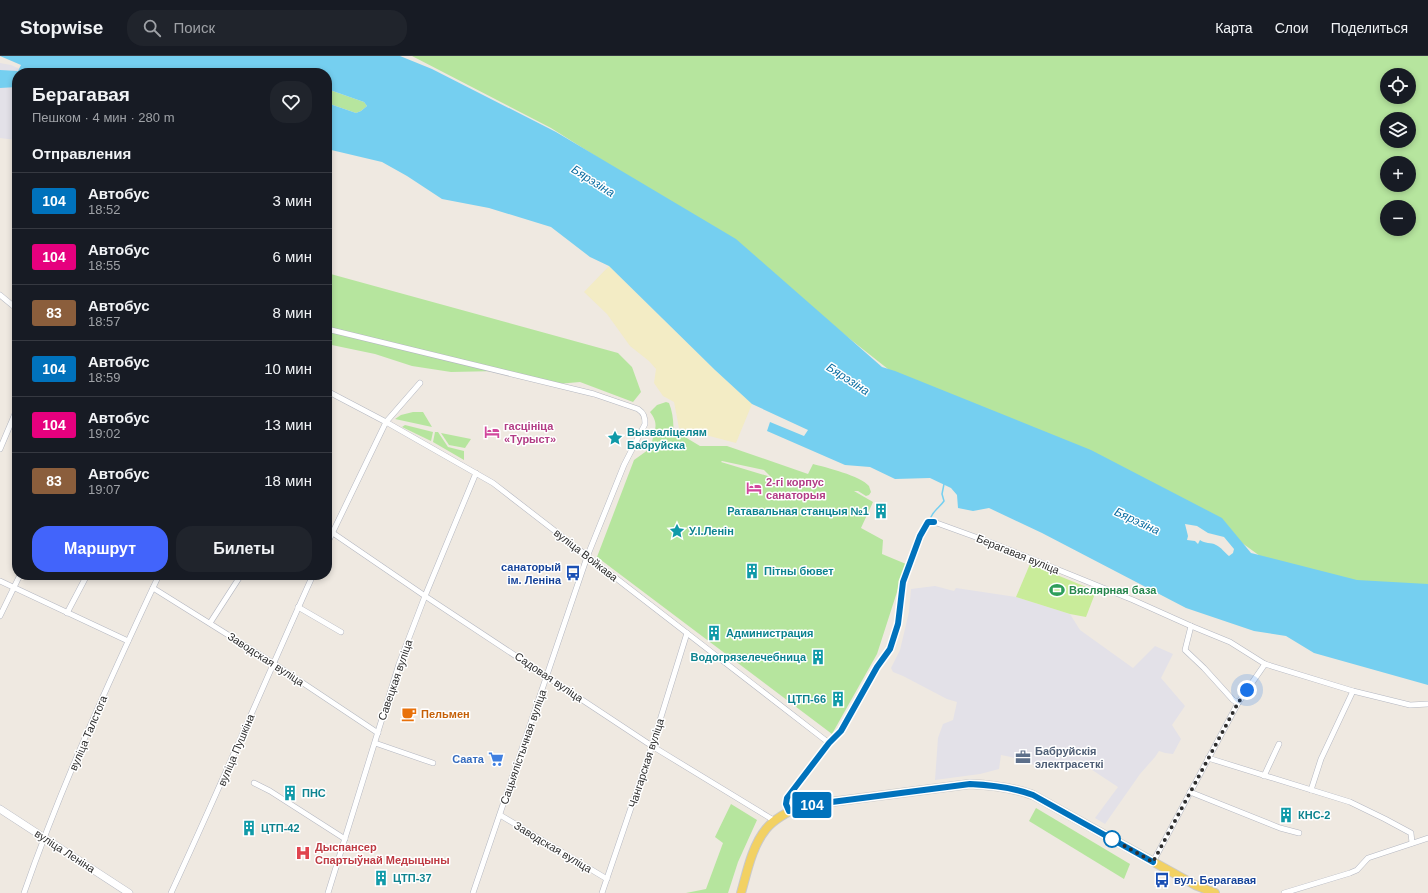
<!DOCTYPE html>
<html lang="ru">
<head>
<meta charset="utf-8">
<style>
  :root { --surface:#171b24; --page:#20242c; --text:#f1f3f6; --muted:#9ea1a6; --line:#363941; --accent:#4264fb }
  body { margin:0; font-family:Arial,sans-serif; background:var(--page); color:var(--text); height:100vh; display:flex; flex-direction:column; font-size:15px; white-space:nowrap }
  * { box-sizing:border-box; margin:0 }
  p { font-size:13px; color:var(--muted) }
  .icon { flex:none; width:22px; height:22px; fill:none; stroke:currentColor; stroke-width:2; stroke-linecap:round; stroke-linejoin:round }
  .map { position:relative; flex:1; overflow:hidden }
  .details { position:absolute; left:12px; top:12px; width:320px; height:512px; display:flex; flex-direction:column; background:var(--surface); border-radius:16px; box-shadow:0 2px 6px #0003 }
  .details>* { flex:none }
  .badge { padding:0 8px; border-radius:3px; font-size:14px; line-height:26px }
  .controls { position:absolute; left:1380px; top:12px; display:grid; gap:8px }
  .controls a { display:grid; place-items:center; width:36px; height:36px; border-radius:50%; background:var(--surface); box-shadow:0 2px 6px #0003; font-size:20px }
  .you { position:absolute; width:20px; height:20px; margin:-10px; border:3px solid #fff; border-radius:50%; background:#1a73e8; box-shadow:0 0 0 6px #1a73e833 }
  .map>.badge { position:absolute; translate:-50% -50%; box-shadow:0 0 0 2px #fff }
  h2 { padding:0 20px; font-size:15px; line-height:36px }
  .round { display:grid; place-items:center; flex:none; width:42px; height:42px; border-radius:16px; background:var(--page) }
  .head { display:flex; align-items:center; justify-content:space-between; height:68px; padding:0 20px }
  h1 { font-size:19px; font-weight:600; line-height:30px }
  .button { display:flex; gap:8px; margin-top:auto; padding:8px 20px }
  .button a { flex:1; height:46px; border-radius:16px; background:var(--accent); color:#fff; font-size:16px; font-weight:600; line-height:46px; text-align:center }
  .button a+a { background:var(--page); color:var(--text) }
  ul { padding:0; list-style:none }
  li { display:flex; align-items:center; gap:12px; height:56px; padding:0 20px; border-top:1px solid var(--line) }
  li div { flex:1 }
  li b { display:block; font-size:15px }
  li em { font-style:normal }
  li .badge { min-width:44px; font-weight:700; text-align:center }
  header { display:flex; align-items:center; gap:24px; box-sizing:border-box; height:56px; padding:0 20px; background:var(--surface); border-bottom:1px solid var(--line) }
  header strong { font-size:19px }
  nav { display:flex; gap:22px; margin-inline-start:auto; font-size:14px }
  .search { width:280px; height:36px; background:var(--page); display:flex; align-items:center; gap:10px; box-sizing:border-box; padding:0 14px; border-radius:16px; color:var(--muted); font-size:15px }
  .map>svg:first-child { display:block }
  .industrial { fill:#e3e1e8 }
  .green { fill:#b6e59e; fill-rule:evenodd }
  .sand { fill:#f3ecc5 }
  .pitch { fill:#c9ec9a }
  .water { fill:#75cff0; fill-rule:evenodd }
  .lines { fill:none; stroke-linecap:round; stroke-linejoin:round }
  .stream { stroke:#75cff0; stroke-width:1.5 }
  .street-casing { stroke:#b4b7c1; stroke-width:6 }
  .secondary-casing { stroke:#b4b7c1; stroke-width:8 }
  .primary-casing { stroke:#c9c9c9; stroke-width:10 }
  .street { stroke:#fff; stroke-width:5 }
  .secondary { stroke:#fff; stroke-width:7 }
  .primary { stroke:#f2d163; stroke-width:8 }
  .line-casing { stroke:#fff; stroke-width:9 }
  .line { stroke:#0072bc; stroke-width:6 }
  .walk { stroke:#2e2e2e; stroke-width:4; stroke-dasharray:0 7.2 }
  .stop-dot { fill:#fff; stroke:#0072bc; stroke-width:2 }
  .labels { text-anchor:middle; stroke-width:3; stroke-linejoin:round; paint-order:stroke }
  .hotel-label { font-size:11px; font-weight:bold; fill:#b23c85; stroke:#fff; text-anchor:start }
  .culture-label { font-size:11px; font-weight:bold; fill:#0d838f; stroke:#fff; text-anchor:start }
  .street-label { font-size:11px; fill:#2e2e2e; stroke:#fff }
  .transit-label { font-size:11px; font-weight:bold; fill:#164399; stroke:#fff; text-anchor:end }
  .leisure-label { font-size:11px; font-weight:bold; fill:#27864d; stroke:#fff; text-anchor:start }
  .food-label { font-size:11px; font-weight:bold; fill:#c56008; stroke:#fff; text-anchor:start }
  .service-label { font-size:11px; font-weight:bold; fill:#4e5e75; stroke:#fff; text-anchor:start }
  .shop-label { font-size:11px; font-weight:bold; fill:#366cbe; stroke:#fff; text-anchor:end }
  .health-label { font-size:11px; font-weight:bold; fill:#be3a42; stroke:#fff; text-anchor:start }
  .water-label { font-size:12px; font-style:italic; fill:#0d6fa3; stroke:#fff }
</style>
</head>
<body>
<header>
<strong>Stopwise</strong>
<div class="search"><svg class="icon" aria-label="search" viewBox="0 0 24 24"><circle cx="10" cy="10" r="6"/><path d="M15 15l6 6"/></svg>Поиск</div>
<nav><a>Карта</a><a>Слои</a><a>Поделиться</a></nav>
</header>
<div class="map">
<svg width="1428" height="837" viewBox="0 0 1428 837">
  <rect width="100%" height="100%" fill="#efe9e1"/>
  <g class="industrial">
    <path d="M 0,7 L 11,9 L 28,17 L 17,17 L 16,84 L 0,82 Z"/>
    <path d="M 935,530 L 954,535 L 956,532 L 1016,541 L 1070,558 L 1080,574 L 1133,612 L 1155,590 L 1173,598 L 1161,622 L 1185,650 L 1172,669 L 1181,683 L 1173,698 L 1165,697 L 1159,695 L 1155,701 L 1140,718 L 1105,768 L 1095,762 L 1118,731 L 1077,704 L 1062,710 L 1046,713 L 1011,701 L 1001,699 L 999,713 L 980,718 L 935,724 L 938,682 L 943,668 L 953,664 L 957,646 L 947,643 L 903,620 L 893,616 L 891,612 L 900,594 L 909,556 L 911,533 Z"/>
  </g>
  <g class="green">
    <path d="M 412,0 L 1428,0 L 1428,532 L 1354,528 L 1260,500 L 1202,458 L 893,317 L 708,171 L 551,72 ZM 1387,19 L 1409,19 L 1409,41 L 1387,41 ZM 1387,63 L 1409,63 L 1409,85 L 1387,85 ZM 1387,107 L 1409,107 L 1409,129 L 1387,129 ZM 1387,151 L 1409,151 L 1409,173 L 1387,173 Z"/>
    <path d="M 327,33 L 364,46 L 367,50 L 361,55 L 356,57 L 327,47 Z"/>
    <path d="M 327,217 L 618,297 L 632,311 L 641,336 L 633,346 L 580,326 L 557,328 L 498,315 L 451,316 L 412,310 L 375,298 L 327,288 Z"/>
    <path d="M 666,346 L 669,347 C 673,357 674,368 673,378 L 675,381 L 685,381 L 700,390 L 727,390 L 808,418 L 813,408 C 825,411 861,420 869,430 C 869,430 871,436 871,436 L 869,439 L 866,440 L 858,435 L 854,435 L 873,446 L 861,472 L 883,484 L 882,498 L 906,508 L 877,598 L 832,678 L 597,501 L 634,404 L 648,394 L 661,391 L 656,390 L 652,386 C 655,372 659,368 650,356 L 657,349 ZM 722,405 L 764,414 L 771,421 L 721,406 Z"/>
    <path d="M 413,356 L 423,356 L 432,371 L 395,363 L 401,359 Z"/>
    <path d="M 405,369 L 433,376 L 431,385 L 402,371 Z"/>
    <path d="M 435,376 L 438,376 L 448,391 L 464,395 L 464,404 L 433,386 Z"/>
    <path d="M 441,377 L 471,383 L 465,392 L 449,389 Z"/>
    <path d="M 731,748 L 757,764 L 738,806 L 728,837 L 686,837 L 706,833 L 723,787 L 715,781 Z"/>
    <path d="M 1036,752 L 1130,808 L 1124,823 L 1029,765 Z"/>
  </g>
  <path class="sand" d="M 609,210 L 715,314 L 752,348 L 736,387 L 679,372 L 674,346 L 663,340 L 654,327 L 656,313 L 649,305 L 630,290 L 607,258 L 584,236 Z"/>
  <path class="pitch" d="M 1030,508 L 1096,535 L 1086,561 L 1070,558 L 1016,541 Z"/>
  <path class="water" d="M 0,0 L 400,0 L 432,13 L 556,76 L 736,183 L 882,311 L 895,315 L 1091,394 L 1222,462 L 1251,497 L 1357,524 L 1428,528 L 1428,629 L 1314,597 L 1286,580 L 1254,575 L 1186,552 L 1042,477 L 989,452 L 973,455 L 958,452 L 957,439 L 951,432 L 930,422 L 895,423 L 870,411 L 845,409 L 767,375 L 770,366 L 804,380 L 808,374 L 752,348 L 715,314 L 609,210 L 590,201 L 551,171 L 489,152 L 442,143 L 407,120 L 382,106 L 327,93 L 327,47 L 356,57 L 361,55 L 367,50 L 364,46 L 327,33 L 327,17 L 17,17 L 17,31 L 0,32 L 0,14 L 18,15 L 21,9 ZM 1185,468 L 1197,470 L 1208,477 L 1224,481 L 1234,493 L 1233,497 L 1229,500 C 1225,497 1221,491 1216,489 C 1211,486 1205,488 1200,484 L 1198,488 L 1195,485 L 1187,484 L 1188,480 Z"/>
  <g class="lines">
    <path class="stream" d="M 931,461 C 934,454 940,451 944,445 L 942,438 L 944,428"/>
    <g class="street-casing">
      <g id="street">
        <path d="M 0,239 L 17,253"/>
        <path d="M 327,273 L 594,338 L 638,353 C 644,357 645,361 645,368 L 624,409 L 587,501 L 473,837"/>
        <path d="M 327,335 L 386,366 L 493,427 L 829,687"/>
        <path d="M 0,393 L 17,353"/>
        <path d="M 327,473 L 425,540 L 652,690 L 775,765"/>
        <path d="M 327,488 L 386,366 L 420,327"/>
        <path d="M 0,525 L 128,585"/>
        <path d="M 153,532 L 273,607 L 378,677"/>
        <path d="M 298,551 L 341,576"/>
        <path d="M 67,557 L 87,519"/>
        <path d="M 0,560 L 20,519"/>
        <path d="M 210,567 L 241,519"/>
        <path d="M 1191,570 L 1185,594 L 1204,612 L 1233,644 L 1238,647"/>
        <path d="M 375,687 L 433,707"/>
        <path d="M 1208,702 L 1350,746 L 1385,763 L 1411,777 L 1412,787"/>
        <path d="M 1264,720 L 1279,688"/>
        <path d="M 254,727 L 270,735 L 345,783"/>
        <path d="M 1311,734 L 1321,703 L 1353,635"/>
        <path d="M 1190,736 L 1280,772 L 1299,777"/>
        <path d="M 789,755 L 786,748 L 787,742 L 829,687 L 841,675 L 877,611 L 890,593 L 898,568 L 903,526 L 919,480 L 928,466 L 934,466 L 992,487 L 1133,544 L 1191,570 L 1230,586 L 1265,608 L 1353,635 L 1410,649 L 1428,648"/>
        <path d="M 500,759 L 607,823"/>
        <path d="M 1153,806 L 1238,647 L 1265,608"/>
        <path d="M 24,837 C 62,728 110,623 159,519"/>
        <path d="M 171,837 C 220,732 265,625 313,519"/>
        <path d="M 328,837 L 399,608 L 425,540 L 476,417"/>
        <path d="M 602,837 L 652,690 L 687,577"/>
        <path d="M 1284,837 L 1350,817 L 1357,814 L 1368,802 L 1428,782"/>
      </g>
    </g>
    <g class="secondary-casing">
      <path id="secondary" d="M 0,753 L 129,837"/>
    </g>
    <g class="primary-casing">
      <path id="primary" d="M 741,837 C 747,816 752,790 766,773 C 774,763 788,756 800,750 L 970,728 C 992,729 1012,731 1033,739 L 1195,829 L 1215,837"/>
    </g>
    <use href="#street" class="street"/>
    <use href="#secondary" class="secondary"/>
    <use href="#primary" class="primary"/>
  </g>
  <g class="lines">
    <g class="line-casing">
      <path id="line" d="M 934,466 L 928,466 L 920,480 L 903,526 L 898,568 L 890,593 L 877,611 L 841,675 L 829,687 L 787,742 L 786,748 L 789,755 L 800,750 L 824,747 L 970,728 C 992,729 1012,731 1033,739 L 1153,806"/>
    </g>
    <use href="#line" class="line"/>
    <path class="walk" d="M 1112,783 L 1153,806 L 1238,647 L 1247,634"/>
  </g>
  <defs>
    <g id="hotel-bare" transform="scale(1.2)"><path d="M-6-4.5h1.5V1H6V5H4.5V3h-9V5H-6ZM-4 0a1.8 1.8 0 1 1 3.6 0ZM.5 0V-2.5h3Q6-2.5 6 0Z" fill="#d1479c" stroke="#fff" stroke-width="2.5" paint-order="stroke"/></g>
    <g id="sight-bare" transform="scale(1.2)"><path d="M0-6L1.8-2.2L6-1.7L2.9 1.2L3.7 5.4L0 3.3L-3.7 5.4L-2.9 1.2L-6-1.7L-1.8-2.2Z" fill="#0f9aa8" stroke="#fff" stroke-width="2.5" paint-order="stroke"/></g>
    <g id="building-bare" transform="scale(1.2)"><path d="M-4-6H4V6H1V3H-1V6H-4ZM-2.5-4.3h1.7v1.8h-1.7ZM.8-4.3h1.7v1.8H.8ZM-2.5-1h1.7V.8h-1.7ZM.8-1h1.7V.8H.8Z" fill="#0f9aa8" stroke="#fff" stroke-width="2.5" paint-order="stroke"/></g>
    <g id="bus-bare" transform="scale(1.2)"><path d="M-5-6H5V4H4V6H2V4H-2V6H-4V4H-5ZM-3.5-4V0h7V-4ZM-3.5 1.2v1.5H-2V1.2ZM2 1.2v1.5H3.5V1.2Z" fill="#1a4fb4" stroke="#fff" stroke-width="2.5" paint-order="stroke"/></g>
    <g id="stadium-bare" transform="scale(1.2)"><path d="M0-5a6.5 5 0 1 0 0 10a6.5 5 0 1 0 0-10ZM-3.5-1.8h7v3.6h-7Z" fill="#2e9e5b" stroke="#fff" stroke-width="2.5" paint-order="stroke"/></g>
    <g id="cafe-bare" transform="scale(1.2)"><path d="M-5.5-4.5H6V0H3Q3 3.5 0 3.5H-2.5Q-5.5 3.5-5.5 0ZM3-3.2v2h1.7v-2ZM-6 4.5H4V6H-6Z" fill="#e8710a" stroke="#fff" stroke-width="2.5" paint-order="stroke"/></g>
    <g id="office-bare" transform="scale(1.2)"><path d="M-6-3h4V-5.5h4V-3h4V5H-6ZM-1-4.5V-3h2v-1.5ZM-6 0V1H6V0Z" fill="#5c6f8a" stroke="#fff" stroke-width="2.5" paint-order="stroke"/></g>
    <g id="supermarket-bare" transform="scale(1.2)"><path d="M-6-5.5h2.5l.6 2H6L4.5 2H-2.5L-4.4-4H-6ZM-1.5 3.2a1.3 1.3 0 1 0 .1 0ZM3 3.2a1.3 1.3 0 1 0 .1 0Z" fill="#3f7fe0" stroke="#fff" stroke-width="2.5" paint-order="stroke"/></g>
    <g id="hospital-bare" transform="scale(1.2)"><path d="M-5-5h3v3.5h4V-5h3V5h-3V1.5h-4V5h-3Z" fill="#e0444e" stroke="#fff" stroke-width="2.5" paint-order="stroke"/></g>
  </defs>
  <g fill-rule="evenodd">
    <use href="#hotel-bare" x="492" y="376"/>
    <use href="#sight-bare" x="615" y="382"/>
    <use href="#hotel-bare" x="754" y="432"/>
    <use href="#building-bare" x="881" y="455"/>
    <use href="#sight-bare" x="677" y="475"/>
    <use href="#building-bare" x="752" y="515"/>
    <use href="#bus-bare" x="573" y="517"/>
    <use href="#stadium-bare" x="1057" y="534"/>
    <use href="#building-bare" x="714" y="577"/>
    <use href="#building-bare" x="818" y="601"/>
    <use href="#building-bare" x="838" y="643"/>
    <use href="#cafe-bare" x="409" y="658"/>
    <use href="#office-bare" x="1023" y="701"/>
    <use href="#supermarket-bare" x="496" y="703"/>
    <use href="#building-bare" x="290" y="737"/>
    <use href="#building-bare" x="1286" y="759"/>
    <use href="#building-bare" x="249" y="772"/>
    <use href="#hospital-bare" x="303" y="797"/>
    <use href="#building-bare" x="381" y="822"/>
    <use href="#bus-bare" x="1162" y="824"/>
  </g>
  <circle class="stop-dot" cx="1112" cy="783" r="8"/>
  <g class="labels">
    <g class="hotel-label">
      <text x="504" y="374">гасцініца<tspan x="504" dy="13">«Турыст»</tspan></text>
      <text x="766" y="430">2-гі корпус<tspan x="766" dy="13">санаторыя</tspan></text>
    </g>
    <g class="culture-label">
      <text x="627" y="380">Вызваліцелям<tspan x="627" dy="13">Бабруйска</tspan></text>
      <text x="869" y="459" text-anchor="end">Ратавальная станцыя №1</text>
      <text x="689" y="479">У.І.Ленін</text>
      <text x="764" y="519">Пітны бювет</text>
      <text x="726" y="581">Администрация</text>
      <text x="806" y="605" text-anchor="end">Водогрязелечебница</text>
      <text x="826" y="647" text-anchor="end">ЦТП-66</text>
      <text x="302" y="741">ПНС</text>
      <text x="1298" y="763">КНС-2</text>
      <text x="261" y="776">ЦТП-42</text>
      <text x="393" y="826">ЦТП-37</text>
    </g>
    <g class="street-label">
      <text transform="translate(1018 498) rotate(22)" y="4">Берагавая вуліца</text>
      <text transform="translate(586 499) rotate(38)" y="4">вуліца Войкава</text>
      <text transform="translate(266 603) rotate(33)" y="4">Заводская вуліца</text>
      <text transform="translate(549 621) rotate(34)" y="4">Садовая вуліца</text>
      <text transform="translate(395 624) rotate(-71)" y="4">Савецкая вуліца</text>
      <text transform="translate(88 677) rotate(-67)" y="4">вуліца Талстога</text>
      <text transform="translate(523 691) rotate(-71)" y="4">Сацыялістычная вуліца</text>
      <text transform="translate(236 694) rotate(-67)" y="4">вуліца Пушкіна</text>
      <text transform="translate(646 707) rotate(-72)" y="4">Чангарская вуліца</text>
      <text transform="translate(553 791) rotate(31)" y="4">Заводская вуліца</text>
      <text transform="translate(65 795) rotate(33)" y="4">вуліца Леніна</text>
    </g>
    <g class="transit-label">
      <text x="561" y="515">санаторый<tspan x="561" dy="13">ім. Леніна</tspan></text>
      <text x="1174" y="828" text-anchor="start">вул. Берагавая</text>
    </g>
    <g class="leisure-label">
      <text x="1069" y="538">Вяслярная база</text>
    </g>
    <g class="food-label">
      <text x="421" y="662">Пельмен</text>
    </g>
    <g class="service-label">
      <text x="1035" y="699">Бабруйскія<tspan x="1035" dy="13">электрасеткі</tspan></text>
    </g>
    <g class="shop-label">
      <text x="484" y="707">Саата</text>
    </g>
    <g class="health-label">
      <text x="315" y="795">Дыспансер<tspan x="315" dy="13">Спартыўнай Медыцыны</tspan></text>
    </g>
    <g class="water-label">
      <text transform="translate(593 125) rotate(32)" y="4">Бярэзіна</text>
      <text transform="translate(848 323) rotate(33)" y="4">Бярэзіна</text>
      <text transform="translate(1137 465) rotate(25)" y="4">Бярэзіна</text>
    </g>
  </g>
</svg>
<div class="controls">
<a><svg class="icon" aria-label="locate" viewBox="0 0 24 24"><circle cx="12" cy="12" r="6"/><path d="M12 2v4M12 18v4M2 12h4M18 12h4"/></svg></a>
<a><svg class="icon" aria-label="layers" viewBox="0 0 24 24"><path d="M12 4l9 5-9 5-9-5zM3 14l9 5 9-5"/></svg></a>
<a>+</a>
<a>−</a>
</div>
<div class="you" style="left:1247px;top:634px"></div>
<b class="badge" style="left:812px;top:749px;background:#0072bc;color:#fff">104</b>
<section class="details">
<div class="head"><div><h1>Берагавая</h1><p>Пешком · 4 мин · 280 m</p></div><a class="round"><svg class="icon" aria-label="heart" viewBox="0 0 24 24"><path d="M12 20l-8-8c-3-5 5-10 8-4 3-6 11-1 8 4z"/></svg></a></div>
<h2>Отправления</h2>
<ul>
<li><span class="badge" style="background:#0072bc;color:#fff">104</span><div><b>Автобус</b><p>18:52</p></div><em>3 мин</em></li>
<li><span class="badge" style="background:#e6007e;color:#fff">104</span><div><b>Автобус</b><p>18:55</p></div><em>6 мин</em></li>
<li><span class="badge" style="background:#8b5e3c;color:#fff">83</span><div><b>Автобус</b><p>18:57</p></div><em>8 мин</em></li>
<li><span class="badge" style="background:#0072bc;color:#fff">104</span><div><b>Автобус</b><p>18:59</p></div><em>10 мин</em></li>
<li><span class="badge" style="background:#e6007e;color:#fff">104</span><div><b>Автобус</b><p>19:02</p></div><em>13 мин</em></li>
<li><span class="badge" style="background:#8b5e3c;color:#fff">83</span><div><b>Автобус</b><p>19:07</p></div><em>18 мин</em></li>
</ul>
<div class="button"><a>Маршрут</a><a>Билеты</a></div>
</section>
</div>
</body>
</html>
